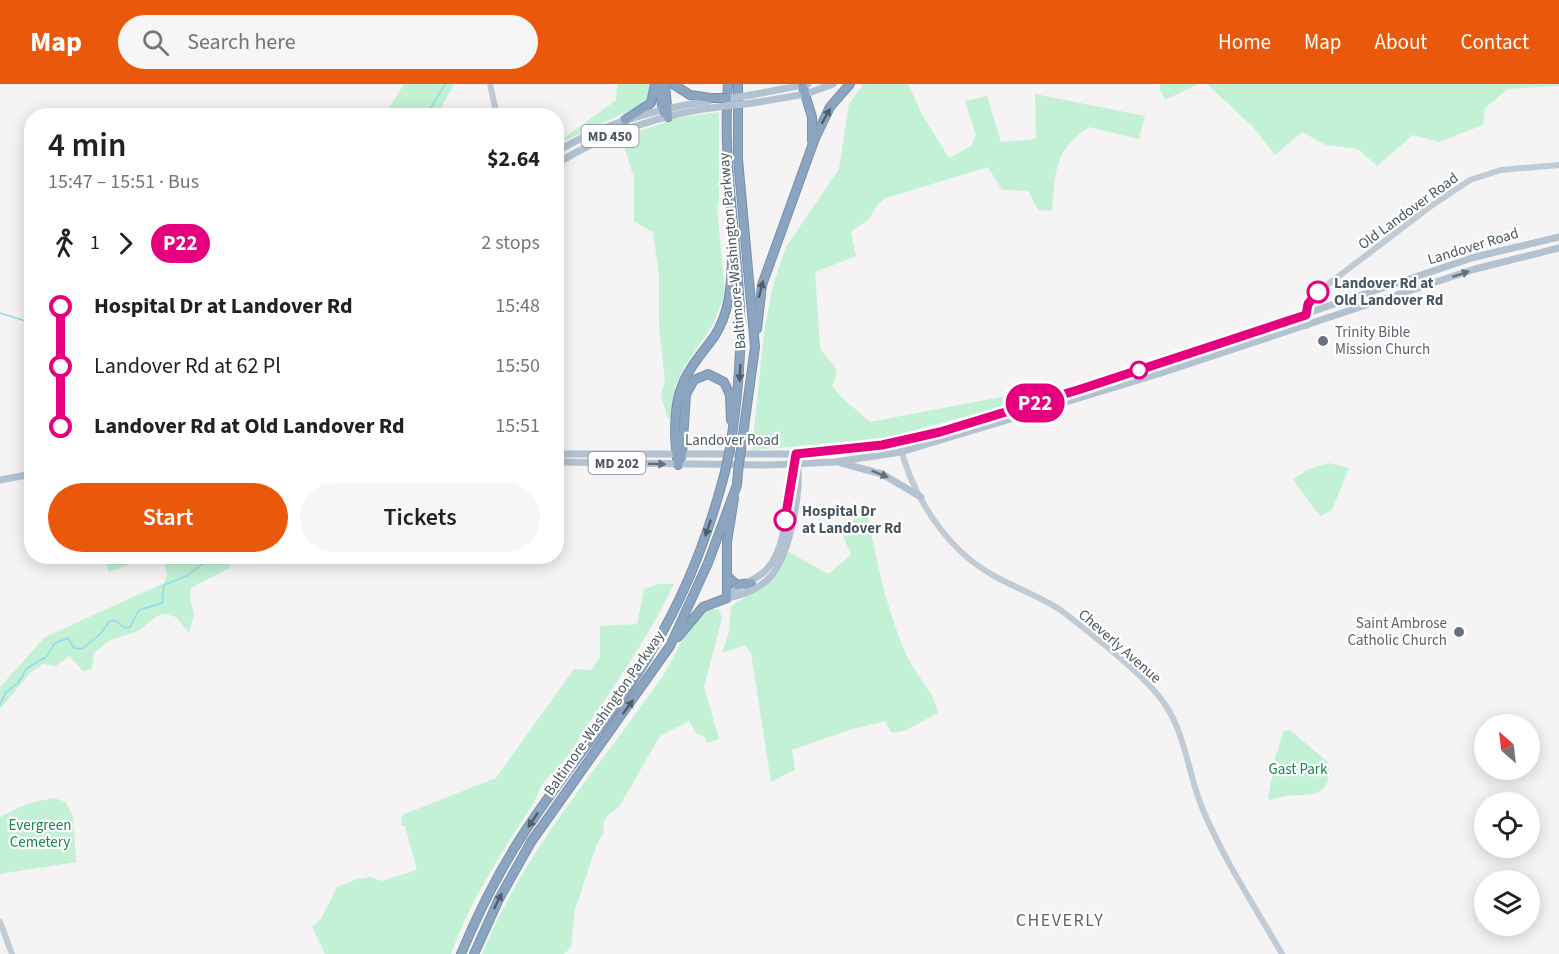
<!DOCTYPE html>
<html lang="en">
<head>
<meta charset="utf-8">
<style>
  :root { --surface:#fff; --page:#f6f6f6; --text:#202124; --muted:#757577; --accent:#ea580c }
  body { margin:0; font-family:"Source Sans 3",sans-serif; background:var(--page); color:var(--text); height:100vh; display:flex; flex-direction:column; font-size:22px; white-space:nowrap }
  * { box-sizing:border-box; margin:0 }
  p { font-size:20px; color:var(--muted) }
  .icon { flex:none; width:33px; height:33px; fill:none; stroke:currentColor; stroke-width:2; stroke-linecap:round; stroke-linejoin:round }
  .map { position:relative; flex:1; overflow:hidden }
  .panel { position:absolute; left:24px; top:24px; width:540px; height:456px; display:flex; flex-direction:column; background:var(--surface); border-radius:24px; box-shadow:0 3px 15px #0003 }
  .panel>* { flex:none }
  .badge { padding:0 12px; border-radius:20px; font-size:21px; line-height:39px }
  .needle { width:39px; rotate:332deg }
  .fabs { position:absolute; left:1474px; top:630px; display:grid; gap:12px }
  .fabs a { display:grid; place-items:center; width:66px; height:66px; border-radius:50%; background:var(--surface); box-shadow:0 3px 15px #0003; font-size:30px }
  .map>.badge { position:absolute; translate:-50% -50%; box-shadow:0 0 0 3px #fff }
  .legs { display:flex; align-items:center; gap:9px; height:66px; padding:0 24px; font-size:20px }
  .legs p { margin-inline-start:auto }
  .headline { display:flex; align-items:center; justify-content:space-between; height:102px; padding:0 24px }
  h1 { font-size:33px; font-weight:600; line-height:45px }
  .action { display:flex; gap:12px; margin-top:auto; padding:12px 24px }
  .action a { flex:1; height:69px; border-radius:36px; background:var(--accent); color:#fff; font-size:24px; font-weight:600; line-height:69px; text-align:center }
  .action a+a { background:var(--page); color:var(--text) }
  ul { padding:0 24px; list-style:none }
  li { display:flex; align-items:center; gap:21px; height:60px; font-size:22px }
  li i { display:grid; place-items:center; width:9px; height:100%; margin:0 8px; background:currentColor }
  li i::after { content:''; width:15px; height:15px; margin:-8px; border:4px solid; border-radius:50%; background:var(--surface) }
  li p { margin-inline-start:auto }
  li:first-child i { background:linear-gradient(#0000 50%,currentColor 0) }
  li:last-child i { background:linear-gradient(currentColor 50%,#0000 0) }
  header { display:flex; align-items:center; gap:36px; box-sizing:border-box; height:84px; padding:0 30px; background:var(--accent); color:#fff }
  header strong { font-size:28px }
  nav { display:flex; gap:33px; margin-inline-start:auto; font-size:21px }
  .search { width:420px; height:54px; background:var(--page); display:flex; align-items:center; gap:15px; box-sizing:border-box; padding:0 21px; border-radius:33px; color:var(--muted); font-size:22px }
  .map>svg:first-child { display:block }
  .green { fill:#c3f1d5 }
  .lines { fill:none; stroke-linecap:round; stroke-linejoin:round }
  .stream { stroke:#90daee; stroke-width:1.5 }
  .highway-casing { stroke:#7690ad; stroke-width:10 }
  .secondary { stroke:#c1cbd6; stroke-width:6 }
  .primary { stroke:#b3c2d1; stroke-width:7 }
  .highway { stroke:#8ba5c1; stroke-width:8 }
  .highway-bridge-casing { stroke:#7690ad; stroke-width:10; stroke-linecap:butt }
  .primary-bridge { stroke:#b3c2d1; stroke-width:7 }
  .highway-bridge { stroke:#8ba5c1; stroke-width:8 }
  .oneway { fill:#505e6b }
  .oneway2 { fill:#64717d }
  .line-1-casing { stroke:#fff; stroke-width:14 }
  .line-1 { stroke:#e6007e; stroke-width:9 }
  .stop-1-dot { fill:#fff; stroke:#e6007e; stroke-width:3 }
  .worship-dot { fill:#6b7280; stroke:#fff; stroke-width:2 }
  .labels { text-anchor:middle; stroke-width:4.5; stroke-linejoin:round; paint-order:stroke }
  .shield { fill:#fff; stroke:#808990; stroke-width:1.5 }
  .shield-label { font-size:14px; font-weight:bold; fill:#4a5661 }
  .street-label { font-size:15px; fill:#4a5661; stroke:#fff }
  .stop-label { font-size:15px; font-weight:bold; fill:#4a5661; stroke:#fff; text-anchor:start }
  .worship-label { font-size:15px; fill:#5b616d; stroke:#fff; text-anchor:start }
  .park-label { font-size:15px; fill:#17864f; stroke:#fff }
  .quarter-label { font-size:18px; letter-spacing:1.5px; fill:#5f6368; stroke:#fff }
</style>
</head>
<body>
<header>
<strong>Map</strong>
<div class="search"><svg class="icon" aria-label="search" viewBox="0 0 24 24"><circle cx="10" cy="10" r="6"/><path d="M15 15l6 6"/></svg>Search here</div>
<nav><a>Home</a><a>Map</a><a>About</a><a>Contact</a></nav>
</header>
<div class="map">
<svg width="1559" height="870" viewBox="0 0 1559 870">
  <rect width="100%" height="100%" fill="#f5f3f3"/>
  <g class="green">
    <path d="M 404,0 L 454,0 L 437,31 L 385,31 Z"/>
    <path d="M 617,0 L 651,0 L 646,19 L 566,56 L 564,54 L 616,16 Z"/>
    <path d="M 863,0 L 908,0 L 923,32 L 949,74 L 971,62 L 976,51 L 965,17 L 987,12 L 1001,58 L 1036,55 L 1035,10 L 1145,32 L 1139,55 L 1089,43 C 1053,68 1056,86 1052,127 L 1038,126 L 1028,107 L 1002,106 L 988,83 L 886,114 L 877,121 L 869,135 L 851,148 L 856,172 L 815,188 L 820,263 C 827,279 845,282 832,301 L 840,312 L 870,338 L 1006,312 L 1009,321 L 882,355 L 752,366 L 764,248 L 773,201 L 786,163 L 839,85 L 849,20 Z"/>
    <path d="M 1162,0 L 1198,0 L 1165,16 L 1159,3 Z"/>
    <path d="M 1207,0 L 1559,0 L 1559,2 L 1508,5 L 1485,24 L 1483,41 L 1439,58 L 1413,51 L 1377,82 L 1358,65 L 1326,61 L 1302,48 L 1275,71 L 1254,44 Z"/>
    <path d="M 719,28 L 719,116 L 717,123 L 725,208 L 714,239 L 684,283 L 675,302 L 672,335 L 668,335 L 661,311 L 665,297 L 659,242 L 659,191 L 653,148 L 634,138 L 634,94 L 624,62 L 625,52 L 678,34 Z"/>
    <path d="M 1328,379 L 1349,384 L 1332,426 L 1320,432 L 1293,396 L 1307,386 Z"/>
    <path d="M 868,432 C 877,479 887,528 907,572 C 915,591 935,608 938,629 L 904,647 L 891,649 L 885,637 L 849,646 L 792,666 L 795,686 L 771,698 L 751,569 L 745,561 L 722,569 L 729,548 L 731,522 L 770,498 L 781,484 L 787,467 L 828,490 L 851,471 L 838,440 Z"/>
    <path d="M 173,472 L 235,473 L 229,484 L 191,504 L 190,514 L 194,530 L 189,549 L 176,533 L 165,530 L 157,532 L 138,547 L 110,556 L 94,569 L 92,585 L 83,587 L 69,572 L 56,582 L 43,580 L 30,589 L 0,625 L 0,603 L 45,553 L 164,499 L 167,492 L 164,477 Z"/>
    <path d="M 105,473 L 105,472 L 150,473 L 109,488 Z"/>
    <path d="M 658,500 L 674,500 C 645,561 605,614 569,670 C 561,682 549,690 542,701 C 538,708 536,715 532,722 C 501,769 470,816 451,870 L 325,870 L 312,843 L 321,835 L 337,803 L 357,795 L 370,793 L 382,797 L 417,786 L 405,742 L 401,741 L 402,731 L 496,694 L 574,585 L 591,586 L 600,573 L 600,542 L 637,540 L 644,505 Z"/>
    <path d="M 712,524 L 719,526 L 722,534 L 704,603 L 719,655 L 707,659 L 704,652 L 696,649 L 689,637 L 660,652 L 619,723 L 608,731 L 603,739 L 604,748 L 596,762 L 575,826 L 571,863 L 564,870 L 482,870 C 524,767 597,686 660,596 C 675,576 689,532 712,524 Z"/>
    <path d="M 1290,646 L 1329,679 C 1332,724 1301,704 1271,716 L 1268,714 L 1276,670 L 1284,647 Z"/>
    <path d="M 54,714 L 66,718 L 73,733 L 76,778 L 0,790 L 0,733 L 29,719 Z"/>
  </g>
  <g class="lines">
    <g class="stream">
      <path d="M 426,32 L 445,0"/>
      <path d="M 0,229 L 32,239"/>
      <path d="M 0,621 L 6,608 L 18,599 L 27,584 L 46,573 L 55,559 L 68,554 L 74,564 L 82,565 L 100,550 L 110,537 L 114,536 L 125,544 L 130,543 L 139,526 L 162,519 L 164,501 L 187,492 L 212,472"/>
    </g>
    <g class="highway-casing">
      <g id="highway">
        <path d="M 665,0 L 668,33"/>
        <path d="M 673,0 L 690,11 L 711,14"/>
        <path d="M 728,0 C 722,77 737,151 740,228 C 742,274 737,319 730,364"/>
        <path d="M 738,0 L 738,75 L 755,263 L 741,365"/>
        <path d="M 802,0 L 812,33 L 812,57"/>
        <path d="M 658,1 L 663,26 L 668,33"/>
        <path d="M 625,36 L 651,19 L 655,0"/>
        <path d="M 757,245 L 762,201 L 815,54 L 830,23 L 850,0"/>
        <path d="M 679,379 L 682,370 L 686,310 L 694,296 L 708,290 L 724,298 L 730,311 L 731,336"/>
        <path d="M 678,381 C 674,357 673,321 683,299 C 690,282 703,268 714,253 C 729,230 731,205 732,178"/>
        <path d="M 727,492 L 737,501 L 751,499"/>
        <path d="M 678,553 L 703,523 L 727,514 L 727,458 L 734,414"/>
        <path d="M 461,870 C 478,829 498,789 522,752 C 564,687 616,628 655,561 C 687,507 709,449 725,388"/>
        <path d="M 474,870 L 499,815 L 531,758 L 670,562 L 708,479 L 737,401 L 738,388"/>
      </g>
    </g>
    <g class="secondary">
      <path d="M 490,0 L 497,32"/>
      <path d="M 1306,242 L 1307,225 L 1314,211 L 1431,122 L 1470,96 L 1501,86 L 1559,81"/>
      <path d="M 899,358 C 912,412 946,466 996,493 C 1018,505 1042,513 1062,527 C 1091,550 1144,590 1164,619 C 1186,650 1188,691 1203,726 C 1224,776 1255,823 1282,870"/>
      <path d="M 0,838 L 12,870"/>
    </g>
    <g class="primary">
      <path d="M 751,11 L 808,0"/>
      <path d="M 753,19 L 806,10 L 833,0"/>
      <path d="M 556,68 C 604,39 655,25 709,17"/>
      <path d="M 556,80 C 608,48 665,29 725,22"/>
      <path d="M 556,370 L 796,370 L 899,358 L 1081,305 L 1475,173 L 1559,153"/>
      <path d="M 556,378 L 769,381 L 835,378 L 901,368 L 1158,290 L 1475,185 L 1559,164"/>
      <path d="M 841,379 L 882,390 L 921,413"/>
      <path d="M 0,396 L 32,390"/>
      <path d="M 727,514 C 743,511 760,505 771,492 C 790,470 802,405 797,376"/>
      <path d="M 727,514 C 735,501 756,498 767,485 C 790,460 786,410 794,378"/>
    </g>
    <use href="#highway" class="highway"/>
    <g class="highway-bridge-casing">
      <g id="highway-bridge">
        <path d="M 711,14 L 727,14"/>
        <path d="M 725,388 L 730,364"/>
        <path d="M 738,388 L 741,365"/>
      </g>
    </g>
    <g class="primary-bridge">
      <path d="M 724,15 L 751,11"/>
      <path d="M 725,22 L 753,19"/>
    </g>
    <use href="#highway-bridge" class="highway-bridge"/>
  </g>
  <defs><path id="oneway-solid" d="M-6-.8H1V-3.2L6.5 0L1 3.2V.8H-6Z" transform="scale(1.5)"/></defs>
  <g class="oneway">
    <use href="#oneway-solid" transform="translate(826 32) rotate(-61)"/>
    <use href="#oneway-solid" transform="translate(761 205) rotate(-76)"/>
    <use href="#oneway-solid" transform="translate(740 289) rotate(93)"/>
    <use href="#oneway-solid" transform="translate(708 444) rotate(109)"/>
    <use href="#oneway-solid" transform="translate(628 623) rotate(-54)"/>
    <use href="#oneway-solid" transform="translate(533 736) rotate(124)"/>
    <use href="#oneway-solid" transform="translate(498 817) rotate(-63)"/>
  </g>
  <g class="oneway2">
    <use href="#oneway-solid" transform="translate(1461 190) rotate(-19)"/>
    <use href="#oneway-solid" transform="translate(657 380) rotate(2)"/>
    <use href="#oneway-solid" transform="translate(880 390) rotate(22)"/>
  </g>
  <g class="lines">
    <g class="line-1-casing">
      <path id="line-1" d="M 785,436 L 796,370 L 882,361 L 940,348 L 1081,305 L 1306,231 L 1308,220 L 1318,208"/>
    </g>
    <use href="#line-1" class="line-1"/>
  </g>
  <g class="stop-1-dot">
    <circle cx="1318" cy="208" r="10"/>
    <circle cx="1139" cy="286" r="8"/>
    <circle cx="785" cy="436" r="10"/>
  </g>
  <g class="worship-dot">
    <circle cx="1323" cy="257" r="6"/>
    <circle cx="1459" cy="548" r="6"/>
  </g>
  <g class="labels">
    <g class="shield">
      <rect x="581.5" y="41" width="57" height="22" rx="4.5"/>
      <rect x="588.5" y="368" width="57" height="22" rx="4.5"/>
    </g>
    <g class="shield-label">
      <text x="610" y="57">MD 450</text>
      <text x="617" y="384">MD 202</text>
    </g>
    <g class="street-label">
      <text transform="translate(1408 127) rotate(-36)" y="5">Old Landover Road</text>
      <text transform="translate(1473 162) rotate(-17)" y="5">Landover Road</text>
      <text transform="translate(732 167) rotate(-95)" y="5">Baltimore-Washington Parkway</text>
      <text x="732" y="361">Landover Road</text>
      <text transform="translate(1120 562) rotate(41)" y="5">Cheverly Avenue</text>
      <text transform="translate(604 629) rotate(-55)" y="5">Baltimore-Washington Parkway</text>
    </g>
    <g class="stop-label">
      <text x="1334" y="204">Landover Rd at<tspan x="1334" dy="17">Old Landover Rd</tspan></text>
      <text x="802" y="432">Hospital Dr<tspan x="802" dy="17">at Landover Rd</tspan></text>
    </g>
    <g class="worship-label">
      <text x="1335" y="253">Trinity Bible<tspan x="1335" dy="17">Mission Church</tspan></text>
      <text x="1447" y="544" text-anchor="end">Saint Ambrose<tspan x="1447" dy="17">Catholic Church</tspan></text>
    </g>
    <g class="park-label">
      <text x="1298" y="690">Gast Park</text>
      <text x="40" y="746">Evergreen<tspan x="40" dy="17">Cemetery</tspan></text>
    </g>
    <g class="quarter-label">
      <text x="1060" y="842">CHEVERLY</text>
    </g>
  </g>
</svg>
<div class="fabs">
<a><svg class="needle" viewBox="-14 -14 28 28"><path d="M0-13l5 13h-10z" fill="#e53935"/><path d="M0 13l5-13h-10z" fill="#757577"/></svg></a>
<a><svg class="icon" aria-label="locate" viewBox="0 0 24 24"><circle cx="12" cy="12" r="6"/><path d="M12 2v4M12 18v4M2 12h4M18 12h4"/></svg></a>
<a><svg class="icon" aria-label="layers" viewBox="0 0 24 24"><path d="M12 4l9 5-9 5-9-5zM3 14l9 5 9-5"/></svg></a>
</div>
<b class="badge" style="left:1035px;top:319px;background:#e6007e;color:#fff">P22</b>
<section class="panel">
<div class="headline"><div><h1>4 min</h1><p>15:47 – 15:51 · Bus</p></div><b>$2.64</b></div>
<div class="legs"><svg class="icon" aria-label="walk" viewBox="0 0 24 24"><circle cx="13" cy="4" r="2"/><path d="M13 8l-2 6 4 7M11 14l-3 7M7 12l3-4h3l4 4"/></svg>1<svg class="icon" aria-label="forward" viewBox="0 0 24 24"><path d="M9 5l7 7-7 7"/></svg><b class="badge" style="background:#e6007e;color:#fff">P22</b><p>2 stops</p></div>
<ul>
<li><i style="color:#e6007e"></i><b>Hospital Dr at Landover Rd</b><p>15:48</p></li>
<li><i style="color:#e6007e"></i><span>Landover Rd at 62 Pl</span><p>15:50</p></li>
<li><i style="color:#e6007e"></i><b>Landover Rd at Old Landover Rd</b><p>15:51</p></li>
</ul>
<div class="action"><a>Start</a><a>Tickets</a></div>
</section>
</div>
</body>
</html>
